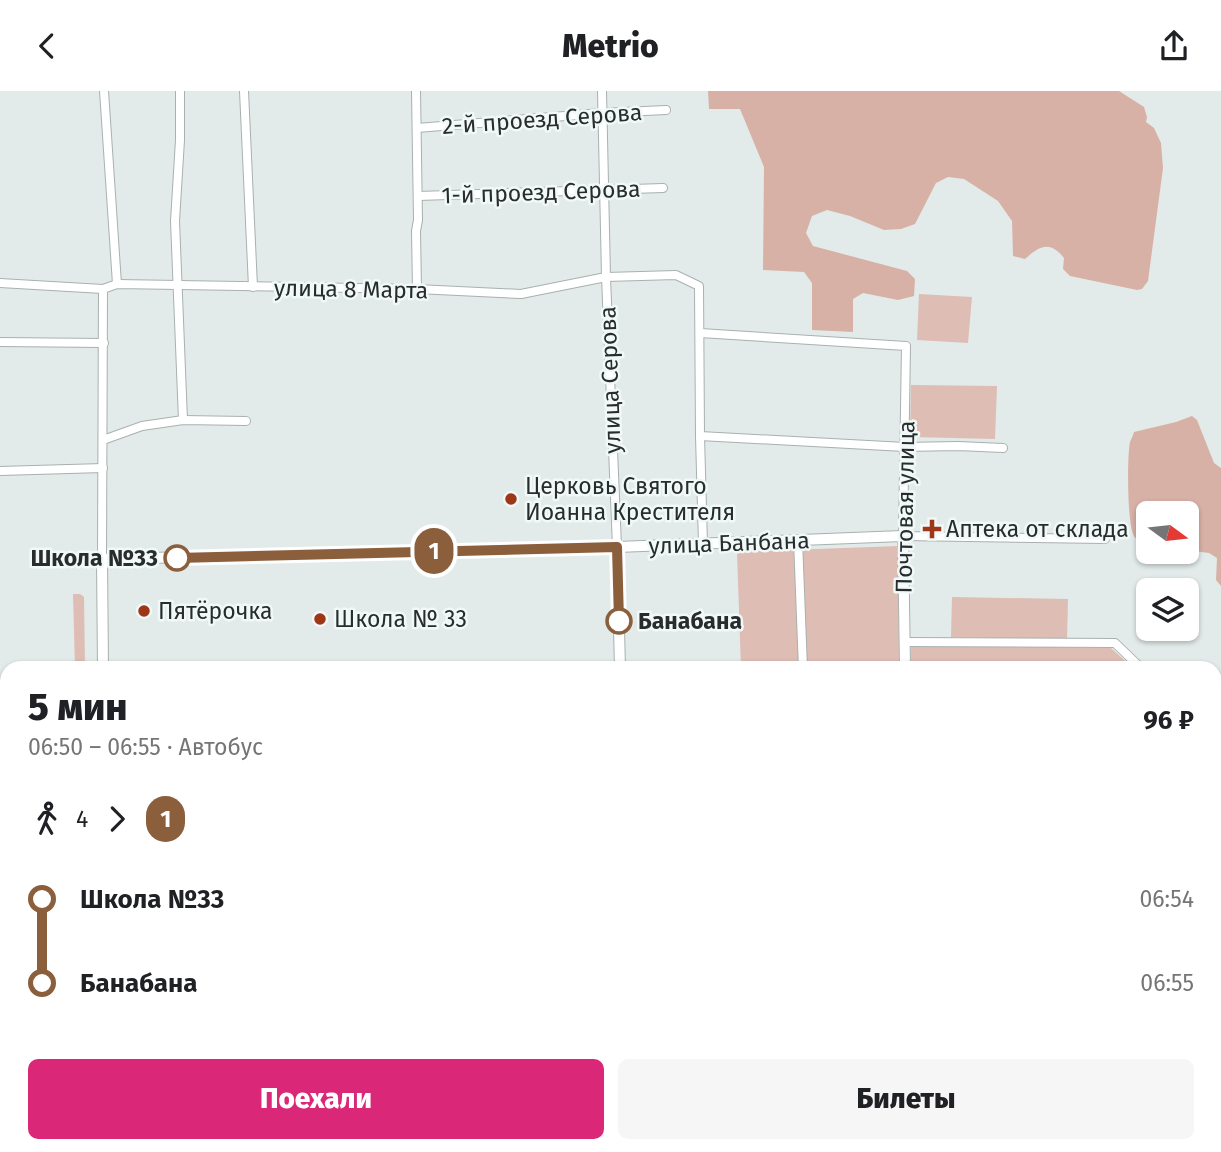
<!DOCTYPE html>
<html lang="ru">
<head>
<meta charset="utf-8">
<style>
  :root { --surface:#fff; --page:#f6f6f6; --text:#202124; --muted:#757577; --accent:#db2777 }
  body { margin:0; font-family:"Fira Sans",sans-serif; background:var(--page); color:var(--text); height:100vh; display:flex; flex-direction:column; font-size:26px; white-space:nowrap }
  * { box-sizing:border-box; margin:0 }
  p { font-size:23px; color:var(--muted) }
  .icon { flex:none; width:38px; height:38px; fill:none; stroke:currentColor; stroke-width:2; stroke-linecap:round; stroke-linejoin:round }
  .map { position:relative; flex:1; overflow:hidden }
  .sheet { position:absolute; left:0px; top:570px; width:1222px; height:492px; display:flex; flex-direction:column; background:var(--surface); border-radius:21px 21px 0 0; box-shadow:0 2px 5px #0004 }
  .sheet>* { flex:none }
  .badge { padding:0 14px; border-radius:23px; font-size:24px; line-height:46px }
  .needle { width:46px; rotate:105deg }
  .buttons { position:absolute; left:1136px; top:410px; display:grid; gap:14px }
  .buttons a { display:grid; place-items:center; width:63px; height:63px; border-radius:10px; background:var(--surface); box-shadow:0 2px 5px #0004; font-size:35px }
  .map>.badge { position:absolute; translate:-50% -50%; box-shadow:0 0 0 4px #fff }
  .legs { display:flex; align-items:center; gap:10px; height:77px; padding:0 28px; font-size:23px }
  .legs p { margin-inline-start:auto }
  .head { display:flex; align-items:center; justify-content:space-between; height:119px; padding:0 28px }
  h1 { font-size:38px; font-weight:800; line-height:52px }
  .button { display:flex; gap:14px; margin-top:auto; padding:14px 28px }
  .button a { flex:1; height:80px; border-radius:10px; background:var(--accent); color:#fff; font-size:28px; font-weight:800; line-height:80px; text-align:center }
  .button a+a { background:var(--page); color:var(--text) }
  ul { padding:0 28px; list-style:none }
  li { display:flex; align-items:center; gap:24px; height:84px; font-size:26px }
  li i { display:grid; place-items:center; width:10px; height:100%; margin:0 9px; background:currentColor }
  li i::after { content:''; width:18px; height:18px; margin:-9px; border:5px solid; border-radius:50%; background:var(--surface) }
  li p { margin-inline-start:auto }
  li:first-child i { background:linear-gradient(#0000 50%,currentColor 0) }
  li:last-child i { background:linear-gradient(currentColor 50%,#0000 0) }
  header { display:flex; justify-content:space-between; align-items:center; height:91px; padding:0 28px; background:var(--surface); font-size:32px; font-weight:800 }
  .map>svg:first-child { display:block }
  .green { fill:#debdb4 }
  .forest { fill:#d8b1a6 }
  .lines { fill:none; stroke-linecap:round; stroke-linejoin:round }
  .street-casing { stroke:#a9b1af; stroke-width:10 }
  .secondary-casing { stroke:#a9b1af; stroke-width:12 }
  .street { stroke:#fff; stroke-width:8 }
  .secondary { stroke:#fff; stroke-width:10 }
  .line-1-casing { stroke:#fff; stroke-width:16 }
  .line-1 { stroke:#8b5e3c; stroke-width:10 }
  .poi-dot { fill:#9e3618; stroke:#f0f9f7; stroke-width:2.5 }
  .stop-1-dot { fill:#fff; stroke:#8b5e3c; stroke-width:3.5 }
  .labels { text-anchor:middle; stroke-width:5; stroke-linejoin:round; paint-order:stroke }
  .street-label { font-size:23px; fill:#292c2c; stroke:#f0f9f7 }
  .poi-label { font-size:23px; fill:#292c2c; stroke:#f0f9f7; text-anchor:start }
  .stop-label { font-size:23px; font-weight:bold; fill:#292c2c; stroke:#f0f9f7; text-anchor:end }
</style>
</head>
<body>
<header><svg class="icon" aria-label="back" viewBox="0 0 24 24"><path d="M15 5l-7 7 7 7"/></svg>Metrio<svg class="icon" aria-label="share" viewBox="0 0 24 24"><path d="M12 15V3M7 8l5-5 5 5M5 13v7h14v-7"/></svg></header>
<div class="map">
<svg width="1221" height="1061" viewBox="0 0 1221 1061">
  <rect width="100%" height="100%" fill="#e2ebe9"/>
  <g class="green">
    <path d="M 919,203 L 972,206 L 968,252 L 917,249 Z"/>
    <path d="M 911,294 L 997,295 L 995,348 L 910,346 Z"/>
    <path d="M 898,455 L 899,577 L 741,577 L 737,461 Z"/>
    <path d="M 73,503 L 80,503 L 84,506 L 85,577 L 75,577 Z"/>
    <path d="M 952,506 L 1068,508 L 1067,549 L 951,546 Z"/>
    <path d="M 911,554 L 1111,557 L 1133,577 L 911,577 Z"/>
    <path d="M 1214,595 L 1221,607 L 1221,1048 L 1215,1048 Z"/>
    <path d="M 0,951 L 7,956 L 7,986 L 0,986 Z"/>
    <path d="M 233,1055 L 629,1055 L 629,1059 L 519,1061 L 240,1061 Z"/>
    <path d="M 643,1055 L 861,1055 L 643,1060 Z"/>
  </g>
  <g class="forest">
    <path d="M 708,0 L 1119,0 L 1144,16 L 1147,26 L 1146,31 L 1154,37 L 1161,52 L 1163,77 L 1148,190 L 1142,198 L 1137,199 L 1070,185 L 1063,178 L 1064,167 C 1050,149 1039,155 1025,168 L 1013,165 L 1012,130 L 998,110 L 964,88 L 948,86 L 936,92 L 915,133 L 901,138 L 884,139 L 850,125 L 827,119 L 812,125 L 806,142 L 813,155 L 907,180 L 915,188 L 914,205 L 898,209 L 863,202 L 853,208 L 853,241 L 812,239 L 812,192 L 804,181 L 763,179 L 764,76 L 740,18 L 709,18 Z"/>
    <path d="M 1192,325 L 1197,329 L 1214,372 L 1221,377 L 1221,495 L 1216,489 L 1217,467 L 1209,462 L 1187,459 L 1186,422 L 1148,422 L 1148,452 C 1142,451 1137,450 1134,445 C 1127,434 1127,365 1130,351 C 1131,348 1133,345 1134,341 L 1176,331 Z"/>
    <path d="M 84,1055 L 122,1055 L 123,1061 L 89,1061 Z"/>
  </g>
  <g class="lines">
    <g class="street-casing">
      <g id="street">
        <path d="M 104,0 L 117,193"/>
        <path d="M 180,0 L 180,49 L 175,130 L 183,329"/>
        <path d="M 244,0 L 253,196"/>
        <path d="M 416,0 L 418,129 L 416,140 L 417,198"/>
        <path d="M 602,0 L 606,186 L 617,456"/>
        <path d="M 417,37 L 602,22 L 666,19"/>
        <path d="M 418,105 L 663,97"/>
        <path d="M 0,192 L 103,198 L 117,193 L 417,198 L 521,203 L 606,186 L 676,184 L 699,195 L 700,345 L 703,453"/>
        <path d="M 700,242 L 906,255 L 903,445 L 1105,448"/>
        <path d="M 0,251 L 104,252"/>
        <path d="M 700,345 L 905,356 L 958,355 L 1003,357"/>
        <path d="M 103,349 L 142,335 L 183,329 L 246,330"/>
        <path d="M 0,380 L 103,377"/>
        <path d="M 798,449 L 803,578"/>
        <path d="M 102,468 L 103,198"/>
        <path d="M 904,551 L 1115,552 L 1142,578"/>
        <path d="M 1214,588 L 1221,592"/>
        <path d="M 1214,667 L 1221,667"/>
        <path d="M 1214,771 L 1221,771"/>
        <path d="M 1214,855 L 1221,855"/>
        <path d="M 1214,960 L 1221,960"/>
      </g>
    </g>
    <g class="secondary-casing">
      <g id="secondary">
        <path d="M 617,456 L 620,578"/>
        <path d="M 103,578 L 102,468 L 617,456 L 903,445 L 905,578"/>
        <path d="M 0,946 L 7,951"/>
        <path d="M 0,988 L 7,988"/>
        <path d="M 146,1055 L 154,1061"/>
        <path d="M 634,1055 L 634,1061"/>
        <path d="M 834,1061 L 1056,1056 L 1221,1058"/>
      </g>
    </g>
    <use href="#street" class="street"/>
    <use href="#secondary" class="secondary"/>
  </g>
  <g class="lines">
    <g class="line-1-casing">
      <path id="line-1" d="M 177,467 L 617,456 L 619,530"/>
    </g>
    <use href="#line-1" class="line-1"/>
  </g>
  <g class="poi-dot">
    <circle cx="511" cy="408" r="7"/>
    <path d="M928.5 427.5h7v7h7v7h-7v7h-7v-7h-7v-7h7z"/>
    <circle cx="144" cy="520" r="7"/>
    <circle cx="320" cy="528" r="7"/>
  </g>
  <g class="stop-1-dot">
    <circle cx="177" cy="467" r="12"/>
    <circle cx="619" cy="530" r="12"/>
  </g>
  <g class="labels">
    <g class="street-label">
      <text transform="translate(542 28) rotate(-4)" y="8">2-й проезд Серова</text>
      <text transform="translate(541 101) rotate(-2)" y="8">1-й проезд Серова</text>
      <text transform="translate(351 198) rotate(1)" y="8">улица 8 Марта</text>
      <text transform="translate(610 289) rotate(-92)" y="8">улица Серова</text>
      <text transform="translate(905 416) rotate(-89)" y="8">Почтовая улица</text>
      <text transform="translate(729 452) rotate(-2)" y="8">улица Банбана</text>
    </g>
    <g class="poi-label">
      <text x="525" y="403">Церковь Святого<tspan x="525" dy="26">Иоанна Крестителя</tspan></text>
      <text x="946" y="446">Аптека от склада</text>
      <text x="158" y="528">Пятёрочка</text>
      <text x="334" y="536">Школа № 33</text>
    </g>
    <g class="stop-label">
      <text x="158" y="475">Школа №33</text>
      <text x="638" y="538" text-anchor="start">Банабана</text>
    </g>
  </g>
</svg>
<div class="buttons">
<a><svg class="needle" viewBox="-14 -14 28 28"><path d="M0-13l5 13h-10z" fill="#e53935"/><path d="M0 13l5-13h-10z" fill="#757577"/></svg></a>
<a><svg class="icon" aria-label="layers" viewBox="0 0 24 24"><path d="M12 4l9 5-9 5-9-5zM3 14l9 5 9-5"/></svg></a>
</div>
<b class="badge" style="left:434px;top:460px;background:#8b5e3c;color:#fff">1</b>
<section class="sheet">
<div class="head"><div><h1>5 мин</h1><p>06:50 – 06:55 · Автобус</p></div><b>96 ₽</b></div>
<div class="legs"><svg class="icon" aria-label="walk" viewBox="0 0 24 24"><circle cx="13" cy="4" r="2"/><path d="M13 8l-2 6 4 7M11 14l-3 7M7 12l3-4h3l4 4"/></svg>4<svg class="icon" aria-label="forward" viewBox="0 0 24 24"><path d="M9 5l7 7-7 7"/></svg><b class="badge" style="background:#8b5e3c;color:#fff">1</b></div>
<ul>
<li><i style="color:#8b5e3c"></i><b>Школа №33</b><p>06:54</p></li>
<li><i style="color:#8b5e3c"></i><b>Банабана</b><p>06:55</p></li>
</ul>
<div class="button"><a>Поехали</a><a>Билеты</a></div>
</section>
</div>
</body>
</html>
